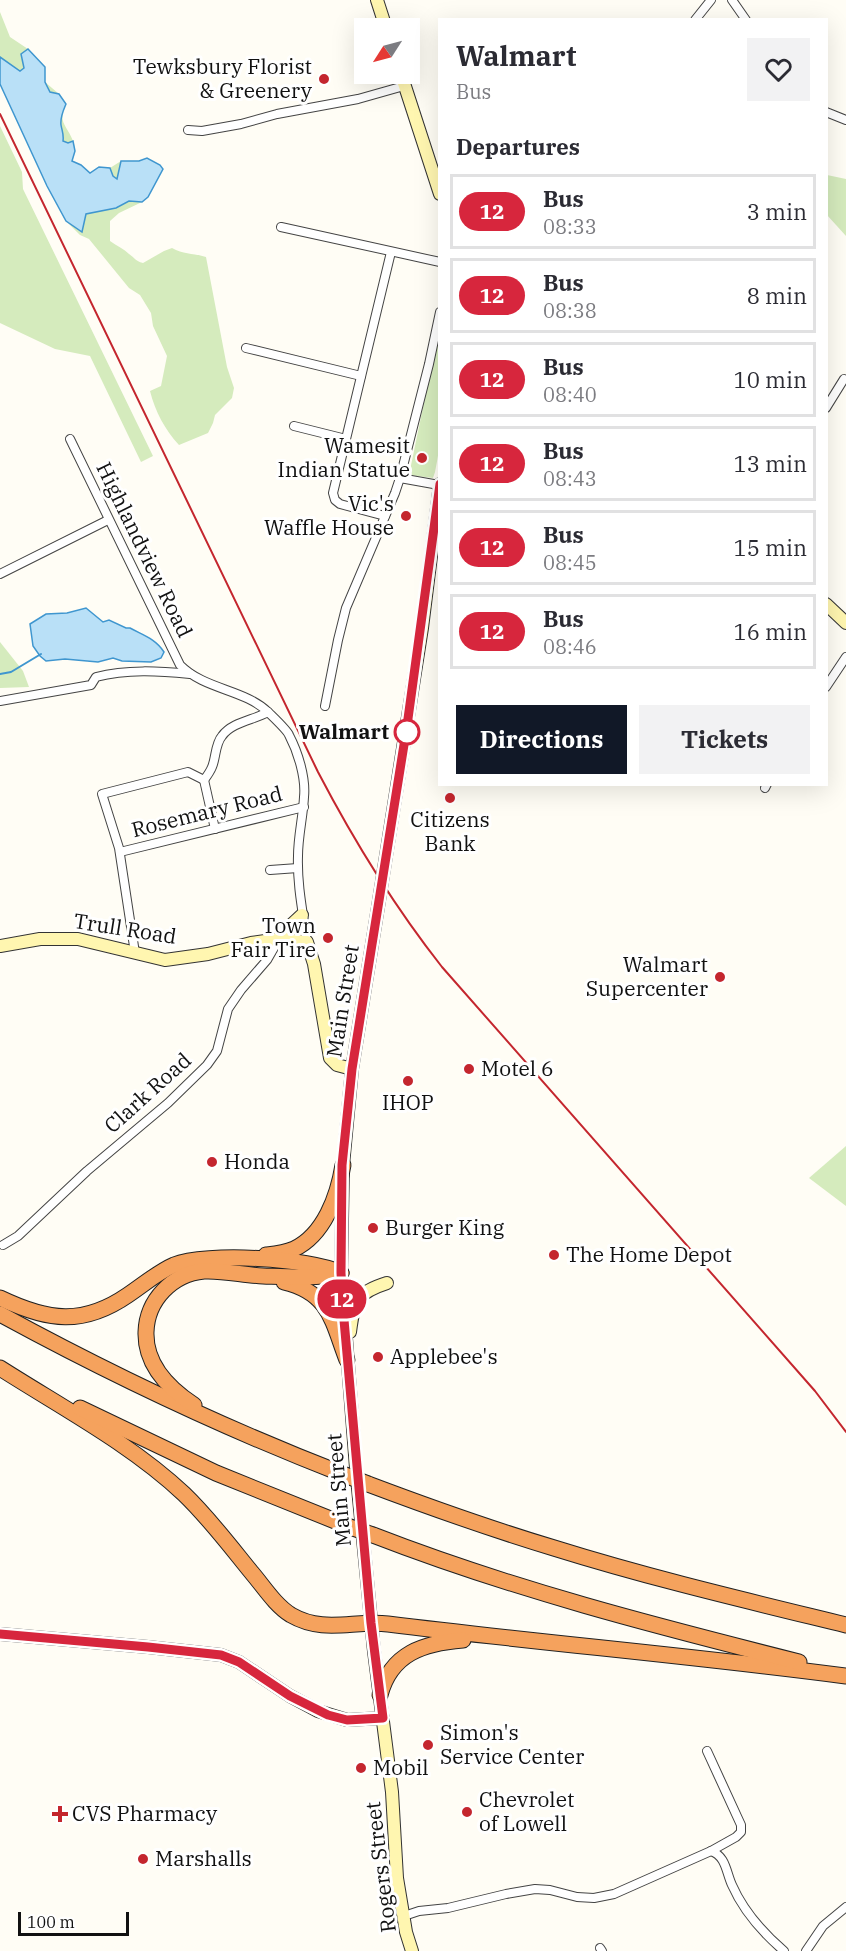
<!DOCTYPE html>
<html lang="en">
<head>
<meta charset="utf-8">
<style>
  :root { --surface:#fff; --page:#f2f2f3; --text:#2b2b33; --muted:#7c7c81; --line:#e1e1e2; --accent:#111827 }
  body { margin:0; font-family:"IBM Plex Serif",serif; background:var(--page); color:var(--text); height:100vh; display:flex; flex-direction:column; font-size:22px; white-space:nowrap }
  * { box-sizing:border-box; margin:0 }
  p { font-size:20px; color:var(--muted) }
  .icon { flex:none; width:33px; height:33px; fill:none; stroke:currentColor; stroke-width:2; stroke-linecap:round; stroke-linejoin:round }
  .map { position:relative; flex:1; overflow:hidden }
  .side { position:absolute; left:438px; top:18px; width:390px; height:768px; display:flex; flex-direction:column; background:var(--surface); border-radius:0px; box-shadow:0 6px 24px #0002 }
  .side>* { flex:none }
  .badge { padding:0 12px; border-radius:20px; font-size:21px; line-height:39px }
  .needle { width:39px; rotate:234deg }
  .controls { position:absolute; left:354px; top:18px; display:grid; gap:12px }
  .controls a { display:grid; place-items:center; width:66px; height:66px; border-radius:0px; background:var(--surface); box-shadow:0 6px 24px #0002; font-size:30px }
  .scale { position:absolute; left:18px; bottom:15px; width:111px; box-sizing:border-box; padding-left:6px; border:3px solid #111; border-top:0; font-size:16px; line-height:21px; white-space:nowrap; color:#111; -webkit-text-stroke:4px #fff; paint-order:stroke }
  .map>.badge { position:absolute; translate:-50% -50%; box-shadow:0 0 0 3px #fff }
  h2 { padding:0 18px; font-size:22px; line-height:54px }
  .round { display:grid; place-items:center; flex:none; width:63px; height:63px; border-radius:0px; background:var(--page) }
  .overview { display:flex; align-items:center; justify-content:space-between; height:102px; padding:0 18px }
  h1 { font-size:28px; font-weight:700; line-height:45px }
  .button { display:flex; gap:12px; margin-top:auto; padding:12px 18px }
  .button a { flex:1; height:69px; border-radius:0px; background:var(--accent); color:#fff; font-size:24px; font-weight:700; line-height:69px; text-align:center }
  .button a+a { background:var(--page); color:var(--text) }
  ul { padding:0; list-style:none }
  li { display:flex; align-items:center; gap:18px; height:75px; margin:0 12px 9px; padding:0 6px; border:3px solid var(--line); border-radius:0px }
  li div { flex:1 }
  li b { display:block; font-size:22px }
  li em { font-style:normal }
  li .badge { min-width:66px; font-weight:700; text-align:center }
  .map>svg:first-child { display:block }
  .green { fill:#d5ebbd }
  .water { fill:#b9e0f7; stroke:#3f96cf; stroke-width:1.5 }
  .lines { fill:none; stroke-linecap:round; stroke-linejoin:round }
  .stream { stroke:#3f96cf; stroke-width:2 }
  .street-casing { stroke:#444; stroke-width:10 }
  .secondary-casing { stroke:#333; stroke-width:14 }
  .highway-casing { stroke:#222; stroke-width:17 }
  .street { stroke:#fff; stroke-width:8 }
  .secondary { stroke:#fff6b0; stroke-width:12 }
  .highway { stroke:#f5a25d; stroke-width:15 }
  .rail { stroke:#c4262e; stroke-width:2 }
  .secondary-bridge-casing { stroke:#333; stroke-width:14; stroke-linecap:butt }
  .highway-bridge-casing { stroke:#222; stroke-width:17; stroke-linecap:butt }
  .secondary-bridge { stroke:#fff6b0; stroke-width:12 }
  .highway-bridge { stroke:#f5a25d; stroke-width:15 }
  .line-casing { stroke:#fff; stroke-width:14 }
  .line { stroke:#d7263d; stroke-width:9 }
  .poi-dot { fill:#c4262e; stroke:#fff; stroke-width:2 }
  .stop-dot { fill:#fff; stroke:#d7263d; stroke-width:3 }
  .labels { text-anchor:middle; stroke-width:6; stroke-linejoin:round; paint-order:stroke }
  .poi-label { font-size:21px; fill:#111; stroke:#fff; text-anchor:start }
  .street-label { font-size:21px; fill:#111; stroke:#fff }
  .stop-label { font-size:21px; font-weight:bold; fill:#111; stroke:#fff; text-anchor:end }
</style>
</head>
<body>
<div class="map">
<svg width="846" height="1951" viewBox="0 0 846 1951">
  <rect width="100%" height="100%" fill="#fffdf5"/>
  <g class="green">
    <path d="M 0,12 L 10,37 L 28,49 L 45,67 L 45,82 L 59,94 L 66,104 C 57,123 67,125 73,141 C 76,148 74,155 72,161 L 81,165 L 90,173 L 99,167 L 110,168 L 121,161 L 139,161 L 147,158 L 160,165 L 142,202 L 119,213 L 110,221 L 110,241 C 117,246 124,249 129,254 C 135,258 135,261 143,263 L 164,251 L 172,248 C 184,255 194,253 206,257 L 227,367 L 234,388 L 232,398 L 215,415 L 213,423 L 208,433 L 179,445 C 165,430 155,411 150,391 L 161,386 L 167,356 L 153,326 L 151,313 L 140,295 L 129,288 L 89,239 L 80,235 L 66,221 L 47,186 L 0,84 Z"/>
    <path d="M 0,126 L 22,172 L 23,189 L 153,456 L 141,462 L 90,356 L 55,349 L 0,323 Z"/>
    <path d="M 827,175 L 846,179 L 846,236 L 827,215 Z"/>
    <path d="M 439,330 L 440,445 L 435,472 L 433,478 L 409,475 Z"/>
    <path d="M 0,642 L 23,671 L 29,687 L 0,688 Z"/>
    <path d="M 846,1146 L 846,1206 L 809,1178 Z"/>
  </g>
  <g class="water">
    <path d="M 28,49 L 45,67 L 45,82 L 50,92 L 59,94 L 66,104 C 63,111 60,117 61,125 C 62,131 64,134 63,141 L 68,143 L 73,141 L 75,151 L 72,161 L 81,165 L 90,173 L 99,167 L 110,168 L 113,176 L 117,179 L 121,161 L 139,161 L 147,158 L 160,165 L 163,169 L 148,197 L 142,202 L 129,201 L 116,208 L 86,214 L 82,232 L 66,221 L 47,186 L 0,84 L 0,57 L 20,71 L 24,68 L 21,54 Z"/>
    <path d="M 86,608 L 103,622 L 109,620 L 126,628 L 130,628 C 143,635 156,639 164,652 L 161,658 L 151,662 L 122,661 L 113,658 L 98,662 L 65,659 L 46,661 L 40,656 L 33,646 L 30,624 L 46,614 L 67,613 Z"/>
  </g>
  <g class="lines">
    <path class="stream" d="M 0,674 L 11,672 L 41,654"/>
    <g class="street-casing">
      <g id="street">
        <path d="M 732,0 L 746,20"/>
        <path d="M 695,20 L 711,0"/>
        <path d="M 826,112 L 846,120"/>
        <path d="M 188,130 L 202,131 L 241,124 L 277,114 L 358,99 L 404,86"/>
        <path d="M 281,227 L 440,262"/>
        <path d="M 246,348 L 361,376"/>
        <path d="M 826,408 L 844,379"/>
        <path d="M 294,426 L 346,439"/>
        <path d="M 70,439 L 180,665 C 205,690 244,689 268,712 C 273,717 287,730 289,735 C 298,752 306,778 304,797 C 303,817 298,836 298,856 C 297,885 303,913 307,942"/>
        <path d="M 400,478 L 439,485"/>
        <path d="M 385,516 L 340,504 L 335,500 L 333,493 L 391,252"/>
        <path d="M 0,574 L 108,520"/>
        <path d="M 826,687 L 846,657"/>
        <path d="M 0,701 L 91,685 L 96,677 C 127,669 159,671 190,674"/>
        <path d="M 325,706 L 338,640 L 346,608 L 395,493 L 400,478 L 429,364 L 440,312"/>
        <path d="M 204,780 C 207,776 210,772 212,767 C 216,758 215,744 222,736 C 232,722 254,720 268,712"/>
        <path d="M 204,780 L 215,829"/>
        <path d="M 765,788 L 767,784"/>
        <path d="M 120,852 L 304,807"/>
        <path d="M 270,870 L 298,868"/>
        <path d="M 135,953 L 119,848 L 102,794 L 188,772 L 204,780"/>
        <path d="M 3,1245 L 18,1236 L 87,1171 L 168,1103 L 207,1065 L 217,1051 L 228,1009 L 241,990 L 267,960 L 279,939"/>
        <path d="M 711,1851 C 726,1856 726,1872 732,1885 C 743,1910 763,1933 784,1951"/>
        <path d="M 404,1916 L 419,1911 L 448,1908 L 506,1894 L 535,1889 L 550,1890 L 577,1897 L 594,1898 L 614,1894 L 711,1851 L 736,1837 L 741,1832 L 741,1825 L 707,1751"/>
        <path d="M 600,1948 L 602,1951"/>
        <path d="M 806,1951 L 823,1926 L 846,1907"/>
      </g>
    </g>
    <g class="secondary-casing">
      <g id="secondary">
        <path d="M 377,0 L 386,28"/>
        <path d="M 401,74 L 440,194"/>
        <path d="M 826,604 L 846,623"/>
        <path d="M 386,856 L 422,628 L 440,484"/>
        <path d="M 378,907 L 352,1069 L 343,1165 L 341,1273 L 356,1468 L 374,1651 L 392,1792 L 397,1878 L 406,1932 L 412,1951"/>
        <path d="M 279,939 L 288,928 L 302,915"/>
        <path d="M 0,946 L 40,939 L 78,939 L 165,960 L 208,954 L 251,943 L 279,939 L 307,942 L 314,964 L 330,1058 L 337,1065 L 352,1069"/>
        <path d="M 350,1332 C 354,1301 356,1293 387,1283"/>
        <path d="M 0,1634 L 148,1647 L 221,1655 L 239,1662 L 290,1696 L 318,1711 L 347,1720 L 383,1718"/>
      </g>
    </g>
    <g class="highway-casing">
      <g id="highway">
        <path d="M 266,1255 C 275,1254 285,1253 294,1249 C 324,1235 338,1196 343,1165"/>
        <path d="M 284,1282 C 330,1293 332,1321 347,1360"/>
        <path d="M 0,1298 C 48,1321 83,1326 128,1295 C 143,1285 158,1272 174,1265 C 206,1252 310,1258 341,1273"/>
        <path d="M 0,1314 C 112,1375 226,1429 345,1475"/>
        <path d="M 0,1368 C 61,1407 131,1444 184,1494 C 209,1518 230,1546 252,1573 C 264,1587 275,1605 291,1615 C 324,1634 353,1620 388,1624 C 541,1643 694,1656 846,1676"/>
        <path d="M 194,1405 C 168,1388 145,1365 146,1332 C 147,1300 172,1274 204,1271 C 223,1270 243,1275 263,1276 C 289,1277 315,1279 341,1273"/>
        <path d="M 80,1408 L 216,1473 L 350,1527"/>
        <path d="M 368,1484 C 429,1507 491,1529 554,1548 C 650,1578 748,1601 846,1625"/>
        <path d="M 373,1535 C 512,1589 656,1626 799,1662"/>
        <path d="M 380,1695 C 391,1653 424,1643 463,1640"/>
      </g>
    </g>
    <use href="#street" class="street"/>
    <use href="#secondary" class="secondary"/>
    <use href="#highway" class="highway"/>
    <path class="rail" d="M 0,114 L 318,772 C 354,841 394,906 442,967 L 815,1391 L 846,1432"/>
    <g class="secondary-bridge-casing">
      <path id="secondary-bridge" d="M 378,907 L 386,856"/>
    </g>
    <g class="highway-bridge-casing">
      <g id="highway-bridge">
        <path d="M 345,1475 L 368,1484"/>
        <path d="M 350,1527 L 373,1535"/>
      </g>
    </g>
    <use href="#secondary-bridge" class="secondary-bridge"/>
    <use href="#highway-bridge" class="highway-bridge"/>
  </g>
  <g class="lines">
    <g class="line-casing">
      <path id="line" d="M 0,1634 L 148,1647 L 221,1655 L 239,1662 L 290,1696 L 328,1715 L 347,1720 L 383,1718 L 371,1623 L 344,1320 L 341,1273 L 342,1165 L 352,1069 L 407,726 L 440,484"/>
    </g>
    <use href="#line" class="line"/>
  </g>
  <g class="poi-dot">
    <circle cx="324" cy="79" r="6"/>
    <circle cx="422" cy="458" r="6"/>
    <circle cx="406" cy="516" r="6"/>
    <circle cx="450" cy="798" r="6"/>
    <circle cx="328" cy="938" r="6"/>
    <circle cx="720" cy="977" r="6"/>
    <circle cx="469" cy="1069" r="6"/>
    <circle cx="408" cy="1081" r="6"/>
    <circle cx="212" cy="1162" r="6"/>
    <circle cx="373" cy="1228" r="6"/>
    <circle cx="554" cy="1255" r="6"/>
    <circle cx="378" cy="1357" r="6"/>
    <circle cx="428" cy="1745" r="6"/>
    <circle cx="361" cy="1768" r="6"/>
    <circle cx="467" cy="1812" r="6"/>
    <path d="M57 1805h6v6h6v6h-6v6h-6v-6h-6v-6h6z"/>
    <circle cx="143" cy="1859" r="6"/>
  </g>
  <circle class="stop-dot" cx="407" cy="732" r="12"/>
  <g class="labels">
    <g class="poi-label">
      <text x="312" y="74" text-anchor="end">Tewksbury Florist<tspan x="312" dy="24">&amp; Greenery</tspan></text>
      <text x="410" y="453" text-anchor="end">Wamesit<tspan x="410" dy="24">Indian Statue</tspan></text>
      <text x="394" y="511" text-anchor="end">Vic's<tspan x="394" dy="24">Waffle House</tspan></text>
      <text x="450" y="827" text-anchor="middle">Citizens<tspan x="450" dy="24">Bank</tspan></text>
      <text x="316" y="933" text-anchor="end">Town<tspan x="316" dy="24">Fair Tire</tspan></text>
      <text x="708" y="972" text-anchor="end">Walmart<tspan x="708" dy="24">Supercenter</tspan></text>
      <text x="481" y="1076">Motel 6</text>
      <text x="408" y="1110" text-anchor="middle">IHOP</text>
      <text x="224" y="1169">Honda</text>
      <text x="385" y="1235">Burger King</text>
      <text x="566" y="1262">The Home Depot</text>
      <text x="390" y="1364">Applebee's</text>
      <text x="440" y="1740">Simon's<tspan x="440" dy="24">Service Center</tspan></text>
      <text x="373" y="1775">Mobil</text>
      <text x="479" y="1807">Chevrolet<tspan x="479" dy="24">of Lowell</tspan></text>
      <text x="72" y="1821">CVS Pharmacy</text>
      <text x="155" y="1866">Marshalls</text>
    </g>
    <g class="street-label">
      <text transform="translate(144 550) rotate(64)" y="7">Highlandview Road</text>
      <text transform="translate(207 812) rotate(-14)" y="7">Rosemary Road</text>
      <text transform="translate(125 929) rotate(9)" y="7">Trull Road</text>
      <text transform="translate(343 1001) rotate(-81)" y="7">Main Street</text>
      <text transform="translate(148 1093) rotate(-42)" y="7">Clark Road</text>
      <text transform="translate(339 1490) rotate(-95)" y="7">Main Street</text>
      <text transform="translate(381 1867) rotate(-97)" y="7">Rogers Street</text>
    </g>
    <g class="stop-label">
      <text x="389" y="739">Walmart</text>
    </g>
  </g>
</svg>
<div class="controls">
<a><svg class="needle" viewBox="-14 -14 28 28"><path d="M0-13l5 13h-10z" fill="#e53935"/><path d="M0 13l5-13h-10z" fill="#7c7c81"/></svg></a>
</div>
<div class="scale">100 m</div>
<b class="badge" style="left:342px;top:1299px;background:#d7263d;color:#fff">12</b>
<section class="side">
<div class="overview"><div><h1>Walmart</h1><p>Bus</p></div><a class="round"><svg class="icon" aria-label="heart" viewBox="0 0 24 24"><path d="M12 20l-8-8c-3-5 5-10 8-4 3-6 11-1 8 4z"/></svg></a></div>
<h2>Departures</h2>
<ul>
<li><span class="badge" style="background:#d7263d;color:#fff">12</span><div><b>Bus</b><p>08:33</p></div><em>3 min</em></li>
<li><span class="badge" style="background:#d7263d;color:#fff">12</span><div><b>Bus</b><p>08:38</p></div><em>8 min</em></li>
<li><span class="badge" style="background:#d7263d;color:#fff">12</span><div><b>Bus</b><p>08:40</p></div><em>10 min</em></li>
<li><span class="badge" style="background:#d7263d;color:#fff">12</span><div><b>Bus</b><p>08:43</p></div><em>13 min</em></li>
<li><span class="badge" style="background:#d7263d;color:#fff">12</span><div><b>Bus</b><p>08:45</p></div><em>15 min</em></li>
<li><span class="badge" style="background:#d7263d;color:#fff">12</span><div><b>Bus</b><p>08:46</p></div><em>16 min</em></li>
</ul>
<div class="button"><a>Directions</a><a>Tickets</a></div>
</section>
</div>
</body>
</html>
